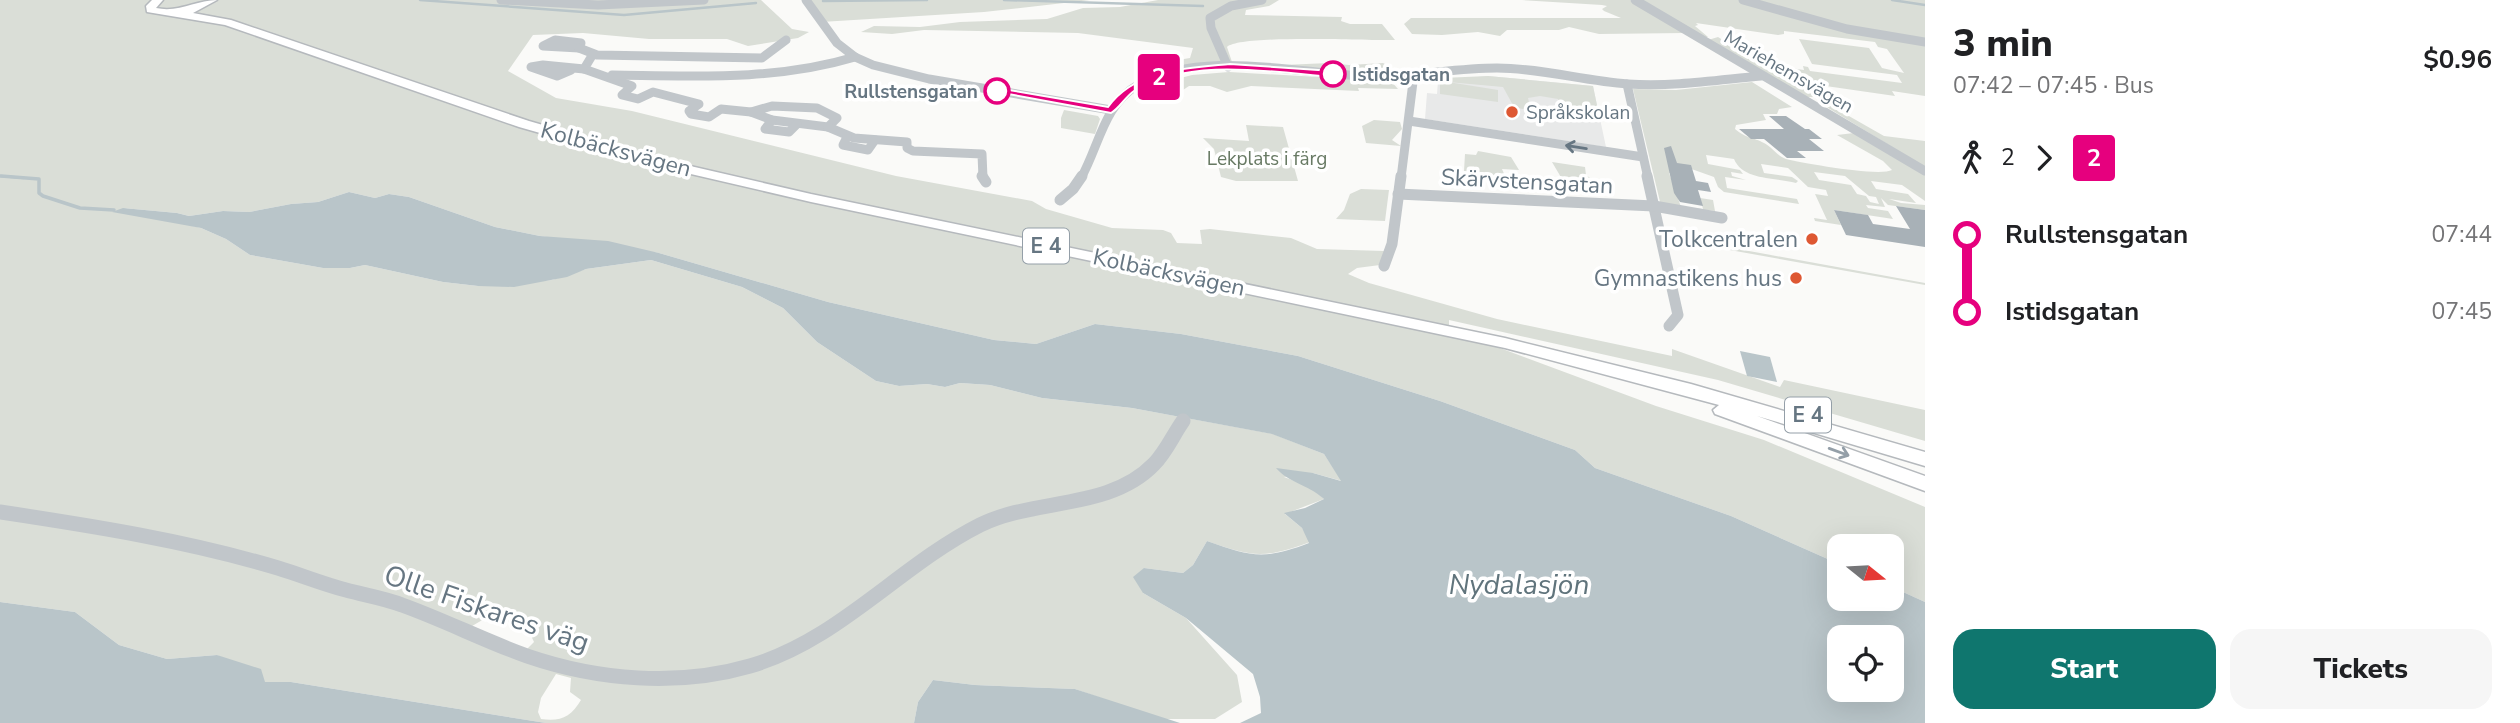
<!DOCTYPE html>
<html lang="en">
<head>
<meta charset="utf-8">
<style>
  :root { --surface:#fff; --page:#f6f6f6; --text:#202124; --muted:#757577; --accent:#0f766e }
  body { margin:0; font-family:"Nunito Sans",sans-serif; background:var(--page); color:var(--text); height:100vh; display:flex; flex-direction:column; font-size:26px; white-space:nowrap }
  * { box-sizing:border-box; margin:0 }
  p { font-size:23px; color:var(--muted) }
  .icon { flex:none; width:38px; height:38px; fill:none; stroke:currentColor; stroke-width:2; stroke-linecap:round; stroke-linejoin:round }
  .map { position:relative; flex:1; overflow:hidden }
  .side { display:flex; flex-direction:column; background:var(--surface); width:595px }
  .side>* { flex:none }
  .badge { padding:0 14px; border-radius:5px; font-size:24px; line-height:46px }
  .needle { width:46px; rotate:108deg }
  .buttons { position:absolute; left:1827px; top:534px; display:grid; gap:14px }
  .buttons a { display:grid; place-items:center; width:77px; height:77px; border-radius:14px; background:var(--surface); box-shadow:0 7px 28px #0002; font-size:35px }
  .map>.badge { position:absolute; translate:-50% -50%; box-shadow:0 0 0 4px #fff }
  .legs { display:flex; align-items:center; gap:10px; height:77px; padding:0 28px; font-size:23px }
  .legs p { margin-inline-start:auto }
  .summary { display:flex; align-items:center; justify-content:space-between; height:119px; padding:0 28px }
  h1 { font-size:38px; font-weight:800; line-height:52px }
  .primary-button { display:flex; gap:14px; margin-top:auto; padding:14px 28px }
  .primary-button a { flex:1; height:80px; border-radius:21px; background:var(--accent); color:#fff; font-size:28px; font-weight:800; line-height:80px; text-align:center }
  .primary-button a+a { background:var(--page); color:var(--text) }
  ul { padding:0 28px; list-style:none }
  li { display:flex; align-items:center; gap:24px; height:77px; font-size:26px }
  li i { display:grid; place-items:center; width:10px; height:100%; margin:0 9px; background:currentColor }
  li i::after { content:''; width:18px; height:18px; margin:-9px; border:5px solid; border-radius:50%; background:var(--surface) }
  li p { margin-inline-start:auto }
  li:first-child i { background:linear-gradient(#0000 50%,currentColor 0) }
  li:last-child i { background:linear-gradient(currentColor 50%,#0000 0) }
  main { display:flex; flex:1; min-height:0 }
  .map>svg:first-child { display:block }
  .built { fill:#e8e9e9 }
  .green { fill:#daded7; fill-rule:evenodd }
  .water { fill:#b9c5c9; fill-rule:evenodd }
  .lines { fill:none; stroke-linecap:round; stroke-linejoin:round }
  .stream-far1 { stroke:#b9c5c9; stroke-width:2.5 }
  .stream { stroke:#b9c5c9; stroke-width:3.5 }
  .building { fill:#a8b1b7 }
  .highway-casing { stroke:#b5b9bd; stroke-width:3 }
  .minor-far2 { stroke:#c1c6ca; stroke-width:9 }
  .minor-far1 { stroke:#c1c6ca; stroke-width:11 }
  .minor { stroke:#c1c6ca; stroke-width:15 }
  .highway { fill:#fff; fill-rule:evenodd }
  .oneway { stroke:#667682 }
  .oneway2 { stroke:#949fa8 }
  .line-1 { fill:#e6007e; stroke:#fff; stroke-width:2 }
  .stop-1-dot { fill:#fff; stroke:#e6007e; stroke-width:3.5 }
  .poi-dot { fill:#de5833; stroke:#fff; stroke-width:2.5 }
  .labels { text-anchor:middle; stroke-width:7; stroke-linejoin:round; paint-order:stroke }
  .far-street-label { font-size:19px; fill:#667682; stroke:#fff }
  .far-stop-label { font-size:19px; font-weight:bold; fill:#667682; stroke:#fff; text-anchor:start }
  .far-poi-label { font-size:19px; fill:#667682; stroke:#fff; text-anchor:start }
  .far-park-label { font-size:19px; fill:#687a64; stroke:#fff }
  .shield { fill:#fff; stroke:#949fa8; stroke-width:2 }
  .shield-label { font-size:21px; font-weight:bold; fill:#667682 }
  .street-label { font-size:23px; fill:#667682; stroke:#fff }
  .poi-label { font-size:23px; fill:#667682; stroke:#fff; text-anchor:end }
  .near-water-label { font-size:28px; font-style:italic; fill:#60747c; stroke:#fff }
  .near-street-label { font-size:28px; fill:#667682; stroke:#fff }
</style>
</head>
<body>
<main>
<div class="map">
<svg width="1925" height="723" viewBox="0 0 1925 723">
  <rect width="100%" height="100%" fill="#fafaf8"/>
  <path class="built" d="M 1488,76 L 1593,86 L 1606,147 L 1425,119 L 1427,93 L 1437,94 L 1438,81 Z"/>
  <g class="green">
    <path d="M 0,0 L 761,0 L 792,29 L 809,32 L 798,38 L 748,46 L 727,39 L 649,39 L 583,33 L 533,35 L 508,71 L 556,98 L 632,111 L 896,176 L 1032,201 L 1046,209 L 1112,228 L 1163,230 L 1171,233 L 1177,243 L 1202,244 L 1200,230 L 1210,229 L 1291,238 L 1317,249 L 1384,251 L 1380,265 L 1357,268 L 1348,274 L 1369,283 L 1497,319 L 1672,356 L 1672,349 L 1780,387 L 1784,380 L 1925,410 L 1925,441 L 1718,380 L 1449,320 L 1449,329 L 1656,406 L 1764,440 L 1925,507 L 1925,602 L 1892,587 L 1892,546 L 1839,546 L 1839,564 L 1731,516 L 1595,468 L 1575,450 L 1440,401 L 1298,356 L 1181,334 L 1095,324 L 1036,344 L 994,340 L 828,302 L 659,253 L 540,236 L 495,227 L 409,197 L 389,194 L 375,198 L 349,192 L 318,202 L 291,204 L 249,212 L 223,211 L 189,216 L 177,213 L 123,208 L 201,228 L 226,239 L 250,255 L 323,268 L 350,268 L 365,265 L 443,282 L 478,286 L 552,280 L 586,269 L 651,260 L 742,287 L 783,308 L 817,342 L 876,381 L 899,386 L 927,384 L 945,387 L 960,383 L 990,385 L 1042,398 L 1132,408 L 1273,434 L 1324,454 L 1342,481 L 1313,473 L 1284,477 L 1311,487 L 1324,499 L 1285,514 L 1302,528 L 1310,542 C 1264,559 1252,557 1207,541 L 1193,565 L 1183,573 L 1144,568 L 1143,593 L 1186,618 L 1237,675 L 1242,702 L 1215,719 L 1161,719 L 1075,689 L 975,685 L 933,680 L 918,702 L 914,723 L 546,723 L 291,682 L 264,682 L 217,655 L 167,659 L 119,645 L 75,612 L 0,602 ZM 484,619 L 505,621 L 528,629 L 534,642 L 523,653 L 467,629 ZM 556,674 L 571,678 L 570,692 L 581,700 C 571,717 560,722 541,719 L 538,712 L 541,698 Z"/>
    <path d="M 806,0 L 1090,0 L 984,12 L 821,22 Z"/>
    <path d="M 1158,0 L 1279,0 L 1269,6 L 1246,10 L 1245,15 L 1342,17 L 1341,21 L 1350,24 L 1382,24 L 1395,40 C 1367,41 1242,34 1227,47 L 1232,62 L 1191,70 L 1178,60 L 1190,58 L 1193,48 L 1078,33 L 924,30 L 892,34 L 861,32 L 874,26 L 920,27 L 960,22 L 1047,19 L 1083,8 L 1120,7 Z"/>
    <path d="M 1522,0 L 1630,0 L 1685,33 L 1599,34 L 1569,27 L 1559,30 L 1507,30 L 1500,36 L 1478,32 L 1442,35 L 1412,34 L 1404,24 L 1411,18 L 1621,18 L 1604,11 L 1602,9 L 1607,6 L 1602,5 Z"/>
    <path d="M 1640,0 L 1925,0 L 1925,96 L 1892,91 L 1895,96 L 1805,83 L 1801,87 L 1818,97 L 1805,97 L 1708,40 L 1718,37 L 1761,64 L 1804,70 L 1803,66 L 1808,67 L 1810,71 L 1902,83 L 1897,75 L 1812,64 L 1799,39 L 1869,48 L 1882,68 L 1904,73 L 1887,49 L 1878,47 L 1875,42 L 1784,31 L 1784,34 L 1778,35 L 1696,23 L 1698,25 L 1695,26 L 1708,37 L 1703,37 Z"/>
    <path d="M 1329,63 L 1349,65 L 1383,63 L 1396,70 L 1392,76 L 1283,65 Z"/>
    <path d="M 1229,72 L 1391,81 L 1398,89 L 1358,88 L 1359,91 L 1251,86 L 1227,92 L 1210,86 L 1189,86 L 1183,90 L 1161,88 L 1158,84 L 1192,75 Z"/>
    <path d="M 1488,76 L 1593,86 L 1600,120 L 1565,115 L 1558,99 L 1540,96 L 1528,98 L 1531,111 L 1514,107 L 1503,87 L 1448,82 L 1498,90 L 1498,102 L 1440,94 L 1440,82 L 1444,82 L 1442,78 Z"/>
    <path d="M 1752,82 L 1792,107 L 1779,109 L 1777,114 L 1763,114 L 1766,120 L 1736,125 L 1735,129 C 1747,139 1753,137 1764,143 C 1772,147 1777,156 1786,159 C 1803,163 1879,177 1892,170 L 1883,161 L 1837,135 L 1854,133 L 1925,175 L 1925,201 L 1902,185 L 1871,181 L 1876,189 L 1908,194 L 1916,203 L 1889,199 L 1901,203 L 1925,205 L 1925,210 L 1888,205 L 1881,198 L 1885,207 L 1866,205 L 1868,208 L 1888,211 L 1893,219 L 1834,210 L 1841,225 L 1815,221 L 1814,218 L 1827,220 L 1815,194 L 1828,196 L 1826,190 L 1808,187 L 1788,168 L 1761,164 L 1764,173 L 1792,177 L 1798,181 L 1796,183 C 1776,177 1743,181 1734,159 L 1706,155 L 1708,164 L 1740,170 L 1743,174 L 1731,172 L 1732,176 L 1746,180 L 1725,177 L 1727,188 L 1797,199 L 1799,204 L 1724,192 L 1718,187 L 1714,177 L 1669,161 L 1672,173 L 1669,173 L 1681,207 L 1703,209 L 1700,198 L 1713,200 L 1715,211 L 1661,206 L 1633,89 L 1676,90 ZM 1814,172 L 1845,176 L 1869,196 L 1876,197 L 1879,204 L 1870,202 L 1866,196 L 1857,194 L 1851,185 L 1819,180 Z"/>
    <path d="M 1820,103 L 1826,103 L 1884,136 L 1925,141 L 1925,167 Z"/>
    <path d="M 1064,110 L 1098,116 L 1100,119 L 1095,134 L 1061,128 L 1061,118 Z"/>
    <path d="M 1374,120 L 1400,122 L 1402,129 L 1392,140 L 1401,146 L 1366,143 L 1362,126 Z"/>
    <path d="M 1246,125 L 1283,127 L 1298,181 L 1236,181 L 1221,177 L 1214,149 L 1203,138 L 1249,141 Z"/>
    <path d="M 1478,151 L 1511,157 L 1519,170 L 1502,169 L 1505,176 L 1472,174 L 1464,171 L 1465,154 L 1476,155 Z"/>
    <path d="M 1552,162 L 1585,167 L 1586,175 L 1590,178 L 1562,179 Z"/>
    <path d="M 1361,189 L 1389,190 L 1385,221 L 1336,219 L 1344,210 L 1350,194 Z"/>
    <path d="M 1672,237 L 1925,283 L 1925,285 L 1674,240 Z"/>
  </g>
  <g class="water">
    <path d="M 349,192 L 375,198 L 389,194 L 409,197 L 495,227 L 540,236 L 608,241 L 659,253 L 828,302 L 994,340 L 1036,344 L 1095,324 L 1181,334 L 1298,356 L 1440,401 L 1575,450 L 1595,468 L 1731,516 L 1839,564 L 1839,598 L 1892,598 L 1892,587 L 1925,602 L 1925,723 L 1240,723 L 1261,713 L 1260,697 L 1253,674 L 1186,618 L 1143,593 L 1133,577 L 1144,568 L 1183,573 L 1193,565 L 1207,541 C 1252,557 1264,560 1309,543 L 1302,528 L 1284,513 L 1305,508 L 1324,499 C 1306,483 1290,484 1276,468 L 1313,473 L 1341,481 L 1324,454 L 1272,434 L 1132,408 L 1042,398 L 990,385 L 960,383 L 945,387 L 927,384 L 899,386 L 876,381 L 817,342 L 783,308 L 742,287 L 651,260 L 586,269 L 567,277 L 514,287 L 478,286 L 443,282 L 365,265 L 350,268 L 323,268 L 250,255 L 226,239 L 201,228 L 112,212 L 123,208 L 177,213 L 189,216 L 223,211 L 249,212 L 291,204 L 318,202 ZM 1839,637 L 1892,637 L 1892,690 L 1839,690 Z"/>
    <path d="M 1740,351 L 1770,357 L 1777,382 L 1747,376 Z"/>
    <path d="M 0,602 L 75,612 L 119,645 L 167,659 L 217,655 L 261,669 L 265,682 L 291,682 L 546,723 L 0,723 Z"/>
    <path d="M 933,680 L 975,685 L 1075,689 L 1180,723 L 914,723 L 918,702 Z"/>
  </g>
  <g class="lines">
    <g class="stream-far1">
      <path d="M 420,0 L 624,15 L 756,3"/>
      <path d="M 1004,0 L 1203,6"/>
      <path d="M 1892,0 L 1925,5"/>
      <path d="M 823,1 L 927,0"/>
      <path d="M 0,176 L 24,178"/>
    </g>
    <path class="stream" d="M 1,176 L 39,179 L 39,193 L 43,196 L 80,208 L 114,210"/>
  </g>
  <g class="building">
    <path d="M 1769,116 L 1786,116 L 1805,129 L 1809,129 L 1822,139 L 1809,139 L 1824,151 L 1797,151 L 1806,158 L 1787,158 L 1764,139 L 1751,139 L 1739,129 L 1784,129 Z"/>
    <path d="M 1671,146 L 1677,163 L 1691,165 L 1696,181 L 1708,183 L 1711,192 L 1698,190 L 1703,206 L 1680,202 L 1674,193 L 1664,148 Z"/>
    <path d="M 1896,206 L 1925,210 L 1925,247 L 1846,235 L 1834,210 L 1868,215 L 1873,224 L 1910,229 Z"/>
  </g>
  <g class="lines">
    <g class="highway-casing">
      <path id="highway" d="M 152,0 L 163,0 L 156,8 C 179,13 196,0 217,0 L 193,13 L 231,20 L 529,121 L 660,159 L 811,194 L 1505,338 L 1691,384 L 1925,452 L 1925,466 L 1757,416 L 1925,476 L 1925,491 L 1715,414 L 1713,410 L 1719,405 L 1505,348 L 811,202 L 652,165 L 519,127 L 225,25 L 147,12 L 146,6 Z"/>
    </g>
    <g class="minor-far2">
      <path d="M 501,0 L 598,5 L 704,0"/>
      <path d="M 806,0 L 837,43 L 855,57 L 873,65 L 929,79 L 1111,110"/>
      <path d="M 1635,0 L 1925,171"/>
      <path d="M 1743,0 L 1847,29 L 1925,42"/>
      <path d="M 555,40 L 581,43 L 579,48 L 543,46 Z"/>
      <path d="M 579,48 L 597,55 L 762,58 L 786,40"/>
      <path d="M 593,54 L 584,69 L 632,86 L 622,95 L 638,99 L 653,92 L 699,104 L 689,111 L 691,114 L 709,117 L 721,109 L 751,112"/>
      <path d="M 1228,67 L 1211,28 L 1210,18 L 1231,6 L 1262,0"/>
      <path d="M 571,70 L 557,76 L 531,67 L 543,65 L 584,69"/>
      <path d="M 612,75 C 694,76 775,81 855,57"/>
      <path d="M 1627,84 L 1648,178"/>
      <path d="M 772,106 L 817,108 L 837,118 L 828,127 L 772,120 L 751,112 Z"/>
      <path d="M 772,120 L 765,129 L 789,132 L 797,124"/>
      <path d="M 1409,121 L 1643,157"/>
      <path d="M 828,127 L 854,138 L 907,142 L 907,148 L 913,151 L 982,154 L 983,178"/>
      <path d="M 847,137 L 843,145 L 868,150 L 875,140"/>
      <path d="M 1081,178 C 1099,146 1104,104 1138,85 C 1201,49 1295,73 1364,76 C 1408,78 1452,68 1497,68 C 1541,68 1584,81 1628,84 C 1673,87 1717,80 1761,76"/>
      <path d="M 1401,178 L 1414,74"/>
    </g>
    <g class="minor-far1">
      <path d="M 982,176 L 986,182"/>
      <path d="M 1647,176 L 1678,315 L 1669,326"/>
      <path d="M 1398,194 L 1654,206 L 1722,218"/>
      <path d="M 1060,200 L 1073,189 L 1082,176"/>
      <path d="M 1384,266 L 1392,244 L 1401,176"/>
    </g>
    <path class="minor" d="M 0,512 C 93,526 188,541 278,568 C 301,575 323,584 346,590 C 364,595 384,598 402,605 C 444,620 485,641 527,656 C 597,680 678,687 750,666 C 839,640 899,566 980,525 C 1034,498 1110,510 1154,464 C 1166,452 1173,435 1183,421"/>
    <use href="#highway" class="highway"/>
  </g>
  <defs><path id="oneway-shaft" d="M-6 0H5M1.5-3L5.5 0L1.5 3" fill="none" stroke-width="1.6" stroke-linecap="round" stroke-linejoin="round" transform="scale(1.75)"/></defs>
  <use class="oneway" href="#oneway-shaft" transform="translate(1576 147) rotate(-171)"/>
  <use class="oneway2" href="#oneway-shaft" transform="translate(1839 452) rotate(20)"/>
  <path class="line-1" d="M 1230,64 L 1333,71 L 1337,74 L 1333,77 C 1270,72 1191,57 1134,91 C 1125,97 1120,108 1111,113 L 992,91 L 997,88 L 1108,107 C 1135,69 1188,68 1230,64 Z"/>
  <g class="stop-1-dot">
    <circle cx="1333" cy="74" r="12"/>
    <circle cx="997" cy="91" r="12"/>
  </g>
  <g class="poi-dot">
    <circle cx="1512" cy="112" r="7"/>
    <circle cx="1812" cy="239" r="7"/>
    <circle cx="1796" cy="278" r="7"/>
  </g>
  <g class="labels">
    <g class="far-street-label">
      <text transform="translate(1789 71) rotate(30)" y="7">Mariehemsvägen</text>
    </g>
    <g class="far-stop-label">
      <text x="1352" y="81">Istidsgatan</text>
      <text x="978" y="98" text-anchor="end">Rullstensgatan</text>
    </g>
    <g class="far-poi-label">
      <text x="1526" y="119">Språkskolan</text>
    </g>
    <g class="far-park-label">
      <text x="1267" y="165">Lekplats i färg</text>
    </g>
    <g class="shield">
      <rect x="1023" y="228.5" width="46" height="35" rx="5"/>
      <rect x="1785" y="397.5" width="46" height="35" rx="5"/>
    </g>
    <g class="shield-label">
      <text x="1046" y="253">E 4</text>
      <text x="1808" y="422">E 4</text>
    </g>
    <g class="street-label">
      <text transform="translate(616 149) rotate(15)" y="8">Kolbäcksvägen</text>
      <text transform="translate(1527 181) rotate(3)" y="8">Skärvstensgatan</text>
      <text transform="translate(1169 272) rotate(12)" y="8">Kolbäcksvägen</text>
    </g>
    <g class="poi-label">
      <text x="1798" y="247">Tolkcentralen</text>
      <text x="1782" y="286">Gymnastikens hus</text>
    </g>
    <g class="near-water-label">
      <text x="1519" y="594">Nydalasjön</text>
    </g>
    <g class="near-street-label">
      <text transform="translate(487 608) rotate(19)" y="10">Olle Fiskares väg</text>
    </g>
  </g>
</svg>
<div class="buttons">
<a><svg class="needle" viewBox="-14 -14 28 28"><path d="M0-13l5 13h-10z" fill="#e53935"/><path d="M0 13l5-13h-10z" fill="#757577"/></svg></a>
<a><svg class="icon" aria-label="locate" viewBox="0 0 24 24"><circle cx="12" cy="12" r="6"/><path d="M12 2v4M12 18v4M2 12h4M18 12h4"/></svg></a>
</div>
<b class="badge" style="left:1159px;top:77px;background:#e6007e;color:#fff">2</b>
</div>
<section class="side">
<div class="summary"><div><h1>3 min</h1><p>07:42 – 07:45 · Bus</p></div><b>$0.96</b></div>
<div class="legs"><svg class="icon" aria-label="walk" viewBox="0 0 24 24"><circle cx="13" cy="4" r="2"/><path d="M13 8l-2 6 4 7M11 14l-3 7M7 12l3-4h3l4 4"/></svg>2<svg class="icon" aria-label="forward" viewBox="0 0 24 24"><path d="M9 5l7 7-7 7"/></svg><b class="badge" style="background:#e6007e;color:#fff">2</b></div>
<ul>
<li><i style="color:#e6007e"></i><b>Rullstensgatan</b><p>07:44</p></li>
<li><i style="color:#e6007e"></i><b>Istidsgatan</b><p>07:45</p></li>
</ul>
<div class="primary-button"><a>Start</a><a>Tickets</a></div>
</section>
</main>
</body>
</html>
